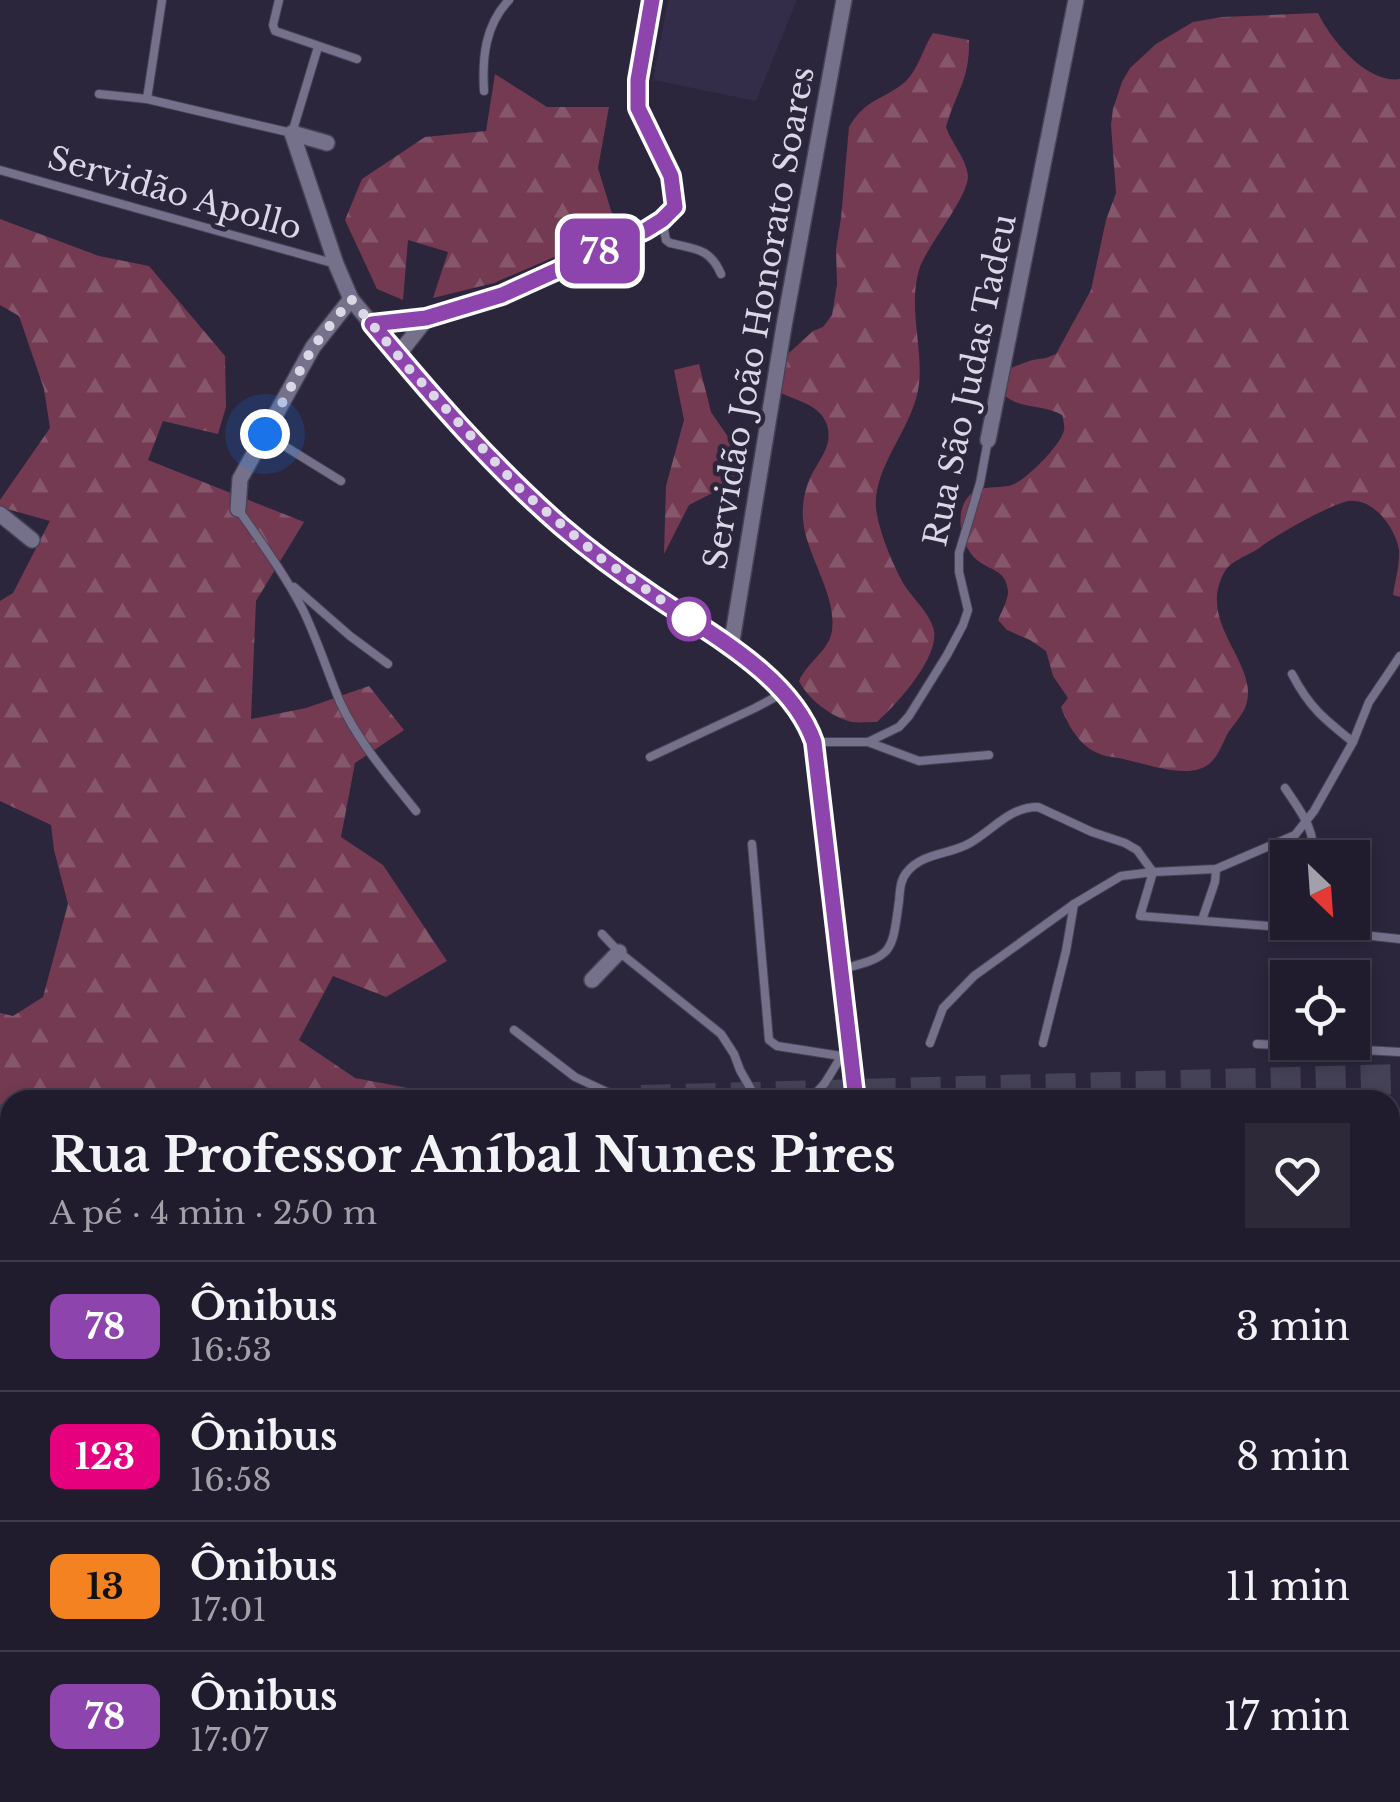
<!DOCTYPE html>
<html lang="pt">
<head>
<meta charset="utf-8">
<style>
  :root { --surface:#201c2d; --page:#2d2939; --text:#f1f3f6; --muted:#a2a1aa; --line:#3d3a49 }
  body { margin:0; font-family:"Libre Baskerville",serif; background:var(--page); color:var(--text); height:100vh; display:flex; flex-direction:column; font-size:38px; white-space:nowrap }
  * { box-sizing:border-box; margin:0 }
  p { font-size:32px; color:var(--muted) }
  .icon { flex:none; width:55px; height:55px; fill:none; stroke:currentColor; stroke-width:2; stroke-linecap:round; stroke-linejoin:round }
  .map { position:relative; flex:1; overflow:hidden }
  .drawer { position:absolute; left:0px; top:1090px; width:1400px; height:712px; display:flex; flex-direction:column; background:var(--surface); border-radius:30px 30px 0 0; box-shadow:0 5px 15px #0003,0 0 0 2px var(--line) }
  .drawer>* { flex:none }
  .badge { padding:0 20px; border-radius:15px; font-size:35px; line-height:65px }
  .needle { width:65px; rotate:155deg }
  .buttons { position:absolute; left:1270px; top:840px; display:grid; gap:20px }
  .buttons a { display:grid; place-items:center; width:100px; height:100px; border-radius:0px; background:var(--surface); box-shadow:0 5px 15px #0003,0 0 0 2px var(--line); font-size:50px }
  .you { position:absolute; width:50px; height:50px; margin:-25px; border:8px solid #fff; border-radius:50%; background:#1a73e8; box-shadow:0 0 0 15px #1a73e833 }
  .map>.badge { position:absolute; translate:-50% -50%; box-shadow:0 0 0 5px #fff }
  .round { display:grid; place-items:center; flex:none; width:105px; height:105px; border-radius:0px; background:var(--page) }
  .head { display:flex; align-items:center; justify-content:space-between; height:170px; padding:0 50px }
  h1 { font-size:48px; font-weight:700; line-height:75px }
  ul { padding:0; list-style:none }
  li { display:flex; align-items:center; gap:30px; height:130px; padding:0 50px; border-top:2px solid var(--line) }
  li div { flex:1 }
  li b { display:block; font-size:38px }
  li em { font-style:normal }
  li .badge { min-width:110px; font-weight:700; text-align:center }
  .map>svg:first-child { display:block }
  .built { fill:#332d49 }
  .forest { fill:url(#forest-firs) }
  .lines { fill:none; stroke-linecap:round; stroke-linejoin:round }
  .highway-tunnel { stroke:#454156; stroke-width:30; stroke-dasharray:30 15; stroke-linecap:butt }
  .lane-casing { stroke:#474356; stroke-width:10 }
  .street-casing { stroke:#474356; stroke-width:18 }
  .lane { stroke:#76718b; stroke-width:8 }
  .street { stroke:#76718b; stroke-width:15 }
  .line-casing { stroke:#fff; stroke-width:22 }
  .line { stroke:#8e44ad; stroke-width:15 }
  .walk { stroke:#dad7e6; stroke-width:10; stroke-dasharray:0 18 }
  .stop-dot { fill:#fff; stroke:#8e44ad; stroke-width:5 }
  .labels { text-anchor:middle; stroke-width:9; stroke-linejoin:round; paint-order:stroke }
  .street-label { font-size:32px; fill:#dad7e6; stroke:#2b263c }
</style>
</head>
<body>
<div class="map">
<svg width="1400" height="1802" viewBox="0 0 1400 1802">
  <defs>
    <pattern id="forest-firs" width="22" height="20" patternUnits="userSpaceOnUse" patternTransform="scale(2.5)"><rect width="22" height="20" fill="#733a52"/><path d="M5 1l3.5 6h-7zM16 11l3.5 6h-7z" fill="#86566b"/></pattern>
  </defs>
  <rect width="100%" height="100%" fill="#2b263c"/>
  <path class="built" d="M 668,0 L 797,0 L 756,101 L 653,80 Z"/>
  <g class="forest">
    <path d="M 1318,13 C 1331,40 1367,84 1400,79 L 1400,597 L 1393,595 C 1395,581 1400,565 1399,550 C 1396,529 1374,498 1349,501 C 1333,503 1276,535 1262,546 C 1251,555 1231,560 1225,571 C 1194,624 1263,665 1245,708 C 1241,717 1233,725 1228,733 C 1223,742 1220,752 1213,760 C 1193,785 1139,760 1112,757 C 1085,754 1070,731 1061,707 L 1068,698 L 1053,676 L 1046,651 L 1030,640 L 1007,630 L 998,620 C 1002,611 1008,600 1008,591 C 1006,569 990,571 977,560 C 961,547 954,513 968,497 C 979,484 998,489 1012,485 C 1025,481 1062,444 1064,430 C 1065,428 1063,417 1062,415 C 1043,404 1019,410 1003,394 L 1005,370 L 1032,360 L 1046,358 L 1056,354 L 1091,290 L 1106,220 L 1116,193 L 1111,125 L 1113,109 L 1122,82 L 1130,68 L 1156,44 L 1193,22 L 1222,17 Z"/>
    <path d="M 933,33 L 969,40 C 970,80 956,92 946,127 C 951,142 967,160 968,176 C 968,198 927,245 919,270 C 908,307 923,347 919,384 C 914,425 881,456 876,497 C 875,510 878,521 882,534 C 887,550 895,568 903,583 C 912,598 927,610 933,627 C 943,654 896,705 877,722 C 870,722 859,723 852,722 C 831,717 808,699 799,681 C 808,661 830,650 832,630 C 837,595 805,553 803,519 C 802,507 804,492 809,481 C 816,462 834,448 827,425 C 819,401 789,401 772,387 L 779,362 L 813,331 L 823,327 L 832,315 L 837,284 L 836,249 L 841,218 L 849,127 C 866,98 882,101 905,82 C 918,70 923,48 933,33 Z"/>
    <path d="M 495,74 L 547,107 L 609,107 L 598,168 L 617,230 L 494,283 L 433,298 L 448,252 L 408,240 L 403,300 L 377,289 L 345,220 L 362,179 L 425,137 L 486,131 Z"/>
    <path d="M 0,219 L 99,256 L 149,266 L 225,356 L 226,407 L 218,434 L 163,421 L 148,460 L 304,522 L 256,601 L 251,719 L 306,708 L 369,686 L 404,730 L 355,763 L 341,837 L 383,865 L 447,961 L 386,997 L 333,976 L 299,1040 L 355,1078 L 408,1088 L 409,1100 L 10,1100 L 10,1116 L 0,1111 L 0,1013 L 13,1016 L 43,997 L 68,904 L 54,850 L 51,825 L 0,801 L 0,601 L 13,593 L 50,521 L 0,507 L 0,500 L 50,428 L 44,389 L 19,316 L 0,305 Z"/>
    <path d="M 699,364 L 711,412 L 735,447 L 734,482 L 689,505 L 664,554 L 666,486 L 684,420 L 674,370 Z"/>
    <path d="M 0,1136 L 10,1136 L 10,1200 L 0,1199 Z"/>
    <path d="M 10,1268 L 10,1396 L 0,1391 L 0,1273 Z"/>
    <path d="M 0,1489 L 10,1491 L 10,1594 L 0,1592 Z"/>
    <path d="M 0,1681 L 10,1684 L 10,1773 L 0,1779 Z"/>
    <path d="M 238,1793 L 361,1793 L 375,1802 L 214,1802 Z"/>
    <path d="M 455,1793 L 476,1793 L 532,1802 L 418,1802 Z"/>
  </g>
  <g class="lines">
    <g class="highway-tunnel">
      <path d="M 641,1100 L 1400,1079"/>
      <path d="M 0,1119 L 10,1119"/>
      <path d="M 1390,1137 L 1400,1137"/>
      <path d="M 0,1177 L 10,1176"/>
    </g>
    <g class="lane-casing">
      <g id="lane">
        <path d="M 279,0 L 273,25 L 275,31 L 357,59"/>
        <path d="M 484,91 C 482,58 485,25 509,0"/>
        <path d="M 99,94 L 147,99 L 292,133 L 318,47"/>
        <path d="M 147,99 L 162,0"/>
        <path d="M 0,170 L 336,264"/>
        <path d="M 662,219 L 666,240 L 670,243 C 695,249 710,248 721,274"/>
        <path d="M 265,434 L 341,481"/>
        <path d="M 238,509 C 260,541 284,573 302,608 C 317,638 327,671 340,702 C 359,743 388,776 416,811"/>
        <path d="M 294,587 L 350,636 L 388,664"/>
        <path d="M 1292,674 C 1309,707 1324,719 1353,742"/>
        <path d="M 815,742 L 868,742 L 899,727 L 909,716 L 947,655 L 963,625 L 968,610 L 959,572 L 959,553 L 980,483 L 988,440"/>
        <path d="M 868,742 L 919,761 L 989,755"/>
        <path d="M 650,757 L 755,708 L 783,693"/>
        <path d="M 1285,788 C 1300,811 1316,829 1313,858"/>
        <path d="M 752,844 L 769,1040 L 777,1046 L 841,1056"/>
        <path d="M 1202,920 L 1215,882 L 1216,869"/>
        <path d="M 602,934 L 619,952 L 721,1034 L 734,1054 L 740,1070 L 757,1100"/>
        <path d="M 842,969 C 894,956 892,952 899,901 C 900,891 900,880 907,872 C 923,852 950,855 970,843 C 993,830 1009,807 1038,807 L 1092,832 L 1125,843 L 1137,850 L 1153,872 L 1216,869 L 1295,835 L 1314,811 L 1353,742 L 1369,702 L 1400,656"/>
        <path d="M 514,1030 L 575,1077 L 624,1100"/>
        <path d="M 930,1043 L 943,1008 L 974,976 L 1074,904 L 1121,876 L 1153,872 L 1140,916 L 1307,929 L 1400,939"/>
        <path d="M 1043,1043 L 1066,951 L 1074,904"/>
        <path d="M 1257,1044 L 1400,1052"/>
        <path d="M 810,1100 L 825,1083 L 842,1055"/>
        <path d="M 1390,1329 L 1400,1327"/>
      </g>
    </g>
    <g class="street-casing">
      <g id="street">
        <path d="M 292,133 L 336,264 L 351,299 L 410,370 L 522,491 L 562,526 L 645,590 L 731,647 L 769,678 L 802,714 L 815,742 L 855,1100"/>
        <path d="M 292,133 L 327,143"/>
        <path d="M 373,325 L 427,318 L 502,295 L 646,230 L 662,219 L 675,207 L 671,177 L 639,108 L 638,80 L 652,0"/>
        <path d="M 398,355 L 427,318"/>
        <path d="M 988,440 L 1076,0"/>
        <path d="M 238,509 L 240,479 L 313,347 L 351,299"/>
        <path d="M 0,514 L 32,540"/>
        <path d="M 731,647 L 784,326 L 844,0"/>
        <path d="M 592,980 L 619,952"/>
        <path d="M 0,1386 L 10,1389"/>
        <path d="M 1390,1533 L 1400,1533"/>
        <path d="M 0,1599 L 10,1601"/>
      </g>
    </g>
    <use href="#lane" class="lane"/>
    <use href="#street" class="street"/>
  </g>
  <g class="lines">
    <g class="line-casing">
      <path id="line" d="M 652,0 L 638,80 L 638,108 L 671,176 L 675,207 L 662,220 L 646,230 L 502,295 L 426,318 L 372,324 C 431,395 492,466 561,526 C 588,549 617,571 647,591 C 704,631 790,673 814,742 L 856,1100"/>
    </g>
    <use href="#line" class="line"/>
    <path class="walk" d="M 265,434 L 313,347 L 351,299 L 410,370 L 522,491 L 602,559 L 689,619"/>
  </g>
  <circle class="stop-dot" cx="689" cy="619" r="20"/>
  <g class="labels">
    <g class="street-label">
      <text transform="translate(175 193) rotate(16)" y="11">Servidão Apollo</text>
      <text transform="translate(759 318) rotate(-80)" y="11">Servidão João Honorato Soares</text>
      <text transform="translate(970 380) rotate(-78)" y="11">Rua São Judas Tadeu</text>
    </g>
  </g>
</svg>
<div class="buttons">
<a><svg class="needle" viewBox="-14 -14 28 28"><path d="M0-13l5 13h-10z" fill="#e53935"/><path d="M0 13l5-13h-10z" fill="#a2a1aa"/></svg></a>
<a><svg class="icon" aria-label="locate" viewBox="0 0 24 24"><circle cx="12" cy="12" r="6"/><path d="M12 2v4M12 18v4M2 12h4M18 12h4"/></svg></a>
</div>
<div class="you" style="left:265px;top:434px"></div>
<b class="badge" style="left:600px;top:251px;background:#8e44ad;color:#fff">78</b>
<section class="drawer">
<div class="head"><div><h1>Rua Professor Aníbal Nunes Pires</h1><p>A pé · 4 min · 250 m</p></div><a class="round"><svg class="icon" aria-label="heart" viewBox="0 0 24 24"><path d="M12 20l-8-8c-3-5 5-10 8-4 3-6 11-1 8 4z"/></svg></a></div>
<ul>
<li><span class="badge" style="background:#8e44ad;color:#fff">78</span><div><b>Ônibus</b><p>16:53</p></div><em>3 min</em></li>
<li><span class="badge" style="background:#e6007e;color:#fff">123</span><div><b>Ônibus</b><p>16:58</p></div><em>8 min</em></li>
<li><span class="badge" style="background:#f58220;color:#111">13</span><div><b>Ônibus</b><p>17:01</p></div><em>11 min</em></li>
<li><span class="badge" style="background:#8e44ad;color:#fff">78</span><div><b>Ônibus</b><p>17:07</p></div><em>17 min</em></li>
</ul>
</section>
</div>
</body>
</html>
